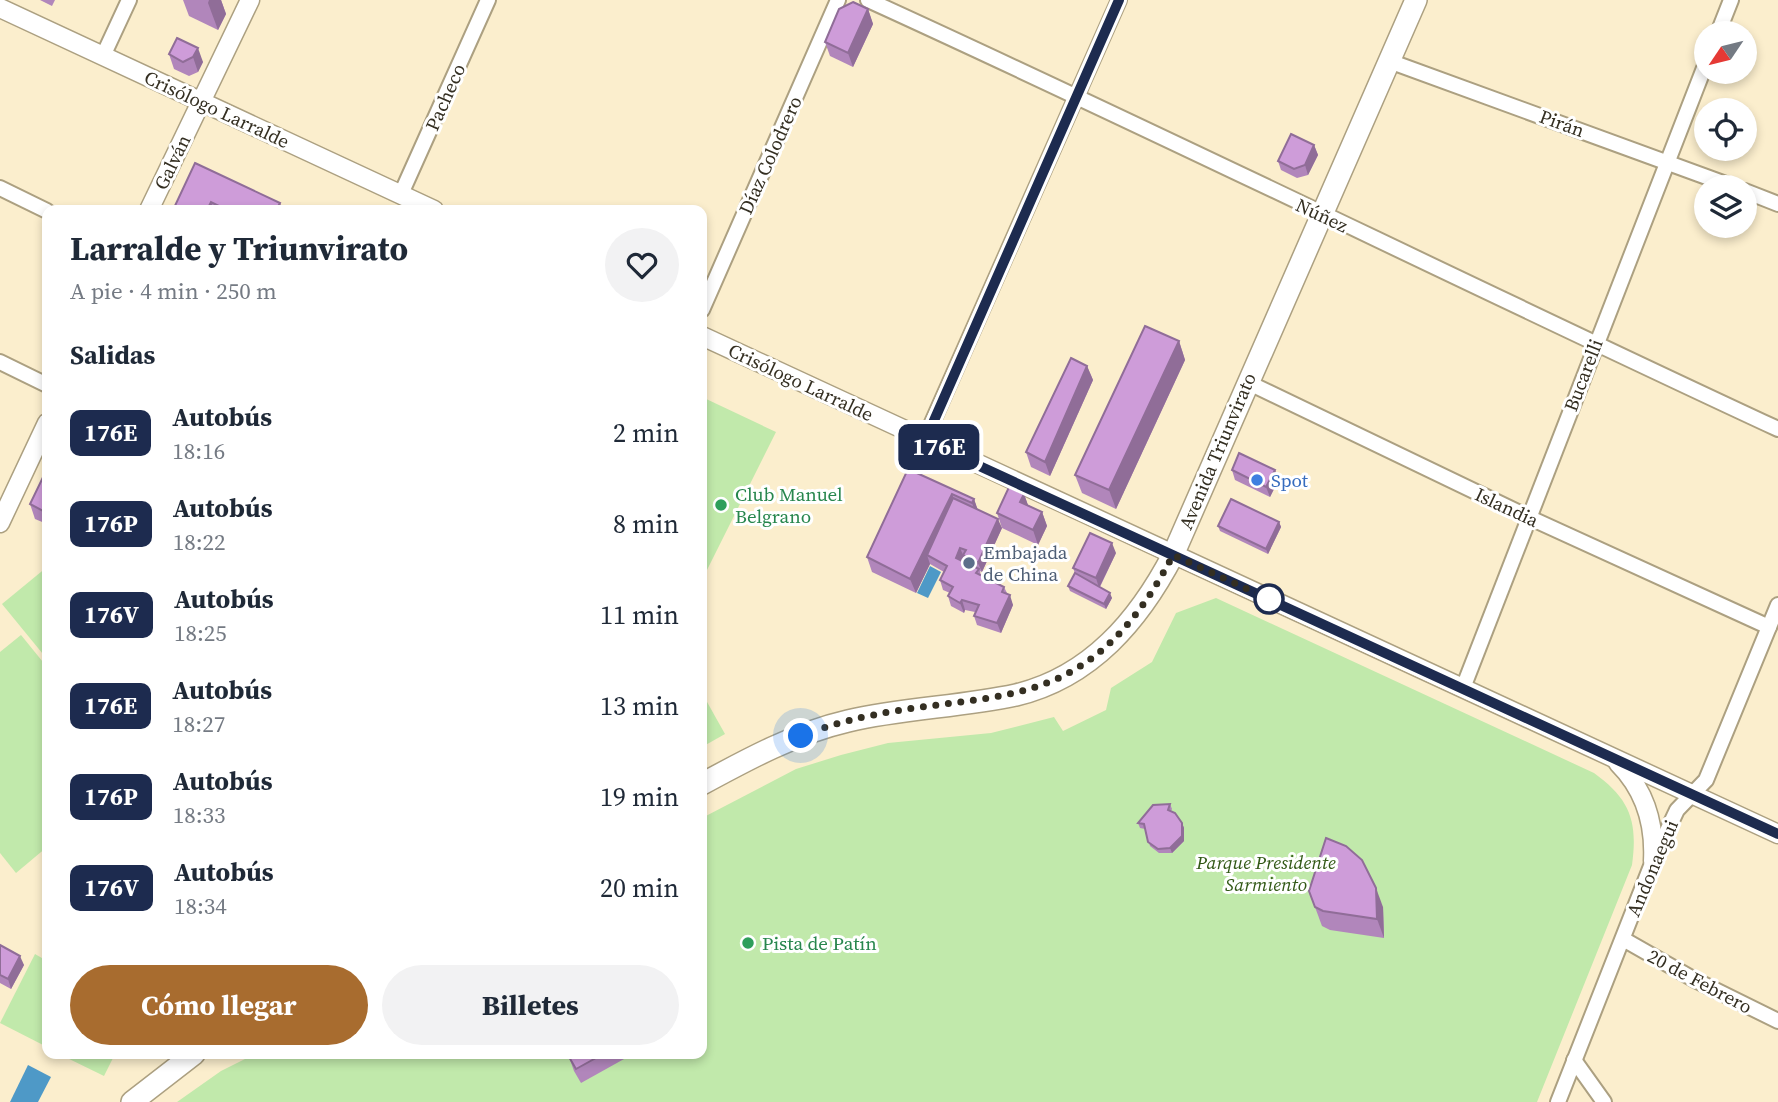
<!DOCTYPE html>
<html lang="es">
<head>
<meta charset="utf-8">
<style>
  :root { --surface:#fff; --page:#f2f2f3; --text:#1f2937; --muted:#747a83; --accent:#a86c2f }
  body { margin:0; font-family:"Source Serif 4",serif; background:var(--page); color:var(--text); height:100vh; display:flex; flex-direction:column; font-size:26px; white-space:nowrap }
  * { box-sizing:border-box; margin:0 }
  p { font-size:23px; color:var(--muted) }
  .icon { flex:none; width:38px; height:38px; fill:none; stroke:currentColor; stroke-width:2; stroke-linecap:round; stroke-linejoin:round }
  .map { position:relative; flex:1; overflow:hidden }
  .panel { position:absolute; left:42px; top:205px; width:665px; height:854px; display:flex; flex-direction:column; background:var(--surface); border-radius:14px; box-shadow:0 4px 10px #0003 }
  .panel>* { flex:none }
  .badge { padding:0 14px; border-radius:10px; font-size:24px; line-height:46px }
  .needle { width:46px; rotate:235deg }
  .controls { position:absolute; left:1694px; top:21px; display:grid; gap:14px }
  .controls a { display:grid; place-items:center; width:63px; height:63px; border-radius:50%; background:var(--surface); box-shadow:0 4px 10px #0003; font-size:35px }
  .you { position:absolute; width:35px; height:35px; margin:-18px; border:5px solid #fff; border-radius:50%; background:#1a73e8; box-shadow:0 0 0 10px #1a73e833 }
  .map>.badge { position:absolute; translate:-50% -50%; box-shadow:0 0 0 4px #fff }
  h2 { padding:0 28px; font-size:26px; line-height:63px }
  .round { display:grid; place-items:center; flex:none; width:74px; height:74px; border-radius:37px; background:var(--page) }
  .summary { display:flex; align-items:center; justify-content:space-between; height:119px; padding:0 28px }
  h1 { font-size:33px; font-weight:700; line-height:52px }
  .cta { display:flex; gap:14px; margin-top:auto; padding:14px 28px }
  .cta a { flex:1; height:80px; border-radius:42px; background:var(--accent); color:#fff; font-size:28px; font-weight:700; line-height:80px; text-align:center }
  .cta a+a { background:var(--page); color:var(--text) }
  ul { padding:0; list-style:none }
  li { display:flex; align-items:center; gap:21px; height:91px; padding:0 28px }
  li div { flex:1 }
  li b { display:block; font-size:26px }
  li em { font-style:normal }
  li .badge { min-width:77px; font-weight:700; text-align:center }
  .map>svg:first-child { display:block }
  .green { fill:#c1e9ab }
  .water { fill:#4e99c7 }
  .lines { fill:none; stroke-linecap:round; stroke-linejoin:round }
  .minor-casing { stroke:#aca081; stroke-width:18 }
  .tertiary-casing { stroke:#aca081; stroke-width:21 }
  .secondary-casing { stroke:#aca081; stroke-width:24 }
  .minor { stroke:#fff; stroke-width:14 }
  .tertiary { stroke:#fff; stroke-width:18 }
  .secondary { stroke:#fff; stroke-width:21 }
  .wall { fill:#b186bb }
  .shaded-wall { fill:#906d98 }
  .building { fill:#ce9cd9; stroke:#906d98; stroke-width:2 }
  .line-casing { stroke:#fff; stroke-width:16 }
  .line { stroke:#1d2b4f; stroke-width:10 }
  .walk { stroke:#342f22; stroke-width:7; stroke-dasharray:0 12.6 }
  .shop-dot { fill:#3f7fe0; stroke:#fff; stroke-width:2.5 }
  .leisure-dot { fill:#2e9e5b; stroke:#fff; stroke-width:2.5 }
  .service-dot { fill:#5c6f8a; stroke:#fff; stroke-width:2.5 }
  .stop-dot { fill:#fff; stroke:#1d2b4f; stroke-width:3.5 }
  .labels { text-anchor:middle; stroke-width:6; stroke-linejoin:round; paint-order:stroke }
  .street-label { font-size:19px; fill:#342f22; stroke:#fff }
  .shop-label { font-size:19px; fill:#366cbe; stroke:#fff; text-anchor:start }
  .leisure-label { font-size:19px; fill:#27864d; stroke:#fff; text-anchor:start }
  .service-label { font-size:19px; fill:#4e5e75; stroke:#fff; text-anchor:start }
  .park-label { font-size:19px; font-style:italic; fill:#315815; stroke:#fff }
</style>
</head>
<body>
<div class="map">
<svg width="1778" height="1102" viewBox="0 0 1778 1102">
  <rect width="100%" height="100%" fill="#fbeecd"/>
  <g class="green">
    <path d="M 702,397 L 776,432 L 703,578 L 702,578 Z"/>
    <path d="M 47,567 L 47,659 L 2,604 Z"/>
    <path d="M 1216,598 L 1594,773 C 1630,799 1638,821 1632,865 L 1537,1102 L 177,1102 L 221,1071 L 255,1054 L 702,1054 L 702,818 L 796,769 L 841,755 L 888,743 L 991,733 L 1054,717 L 1063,731 L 1106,710 L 1111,688 L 1152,662 L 1176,613 Z"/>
    <path d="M 21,635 L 47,667 L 47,847 L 16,873 L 0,853 L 0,652 Z"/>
    <path d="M 702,693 L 725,734 L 702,747 Z"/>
    <path d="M 35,954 L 47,961 L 47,1047 L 0,1023 Z"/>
    <path d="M 59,1054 L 115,1054 L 104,1076 Z"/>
  </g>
  <g class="water">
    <path d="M 930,566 L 941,572 L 928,598 L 917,593 Z"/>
    <path d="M 28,1065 L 51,1077 L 38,1102 L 10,1102 Z"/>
  </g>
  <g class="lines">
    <g class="minor-casing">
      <g id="minor">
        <path d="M 868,0 C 1173,139 1474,288 1778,429"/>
        <path d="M 1718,33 L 1731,0"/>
        <path d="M 103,56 L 129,0"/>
        <path d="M 1389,61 L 1734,187"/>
        <path d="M 0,188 L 47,211"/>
        <path d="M 1745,191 L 1778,204"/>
        <path d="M 401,194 L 488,0"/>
        <path d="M 702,310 L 838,0"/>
        <path d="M 0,362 L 47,385"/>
        <path d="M 1247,382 L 1528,517 L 1769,627"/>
        <path d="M 924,441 L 1119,0"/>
        <path d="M 1463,688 L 1706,63"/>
        <path d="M 1623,939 L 1695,980 L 1778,1021"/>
        <path d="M 1574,1060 L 1604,1102"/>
        <path d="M 1558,1102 L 1653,861 L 1677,810 L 1706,780 L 1778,605"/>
      </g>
    </g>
    <g class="tertiary-casing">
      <g id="tertiary">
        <path d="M 0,8 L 434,210"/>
        <path d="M 149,210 L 250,0"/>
        <path d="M 702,336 L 1778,834"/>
        <path d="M 0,523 L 47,423"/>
        <path d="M 1618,763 C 1645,790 1655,823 1653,861"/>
      </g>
    </g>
    <g class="secondary-casing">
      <g id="secondary">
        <path d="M 702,784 C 748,759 796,733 848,721 C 903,708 961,707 1016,695 C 1091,677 1139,620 1173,555 L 1416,0"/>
        <path d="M 132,1102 L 194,1054"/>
      </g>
    </g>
    <use href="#minor" class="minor"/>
    <use href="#tertiary" class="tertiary"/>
    <use href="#secondary" class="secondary"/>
  </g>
  <g class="wall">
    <path d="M 40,0 L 55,0 L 52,6 Z"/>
    <path d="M 183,0 L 221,0 L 226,14 L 218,30 L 189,16 Z"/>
    <path d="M 868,9 L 873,24 L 853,67 L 830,56 L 825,42 Z"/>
    <path d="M 177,38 L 203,62 L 198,72 L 189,76 L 174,69 L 169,54 Z"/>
    <path d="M 1314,145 L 1318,155 L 1308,175 L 1297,178 L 1281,170 L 1278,161 Z"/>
    <path d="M 195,163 L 280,203 L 282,210 L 173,210 Z"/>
    <path d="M 1179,341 L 1185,360 L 1116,509 L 1082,493 L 1075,475 Z"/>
    <path d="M 1087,366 L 1093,380 L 1050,476 L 1031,467 L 1026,452 Z"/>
    <path d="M 47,469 L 47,524 L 35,519 L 30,504 Z"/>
    <path d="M 908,469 L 974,499 L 977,509 L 1002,528 L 982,572 L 980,571 L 981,576 L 1004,587 L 1013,605 L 1001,633 L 977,625 L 974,616 L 975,612 L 965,610 L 964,613 L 951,606 L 948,596 L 950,593 L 943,590 L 940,580 L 944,572 L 930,564 L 916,593 L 872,572 L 867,557 Z"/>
    <path d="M 1232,470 L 1279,479 L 1270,497 L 1235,480 Z"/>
    <path d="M 1024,494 L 1028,505 L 1042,512 L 1047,526 L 1038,545 L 1002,528 L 997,513 Z"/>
    <path d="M 1279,522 L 1281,527 L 1268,554 L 1220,531 L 1218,526 Z"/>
    <path d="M 1116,553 L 1100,587 L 1112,598 L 1106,609 L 1070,591 L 1068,586 L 1075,573 L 1073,568 Z"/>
    <path d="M 1170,804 L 1172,809 L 1171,811 L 1182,823 L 1184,828 L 1184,841 L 1172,853 L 1159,853 L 1150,846 L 1145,829 L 1140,828 L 1138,823 Z"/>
    <path d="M 1309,891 L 1383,907 L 1384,938 L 1330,930 L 1322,926 Z"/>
    <path d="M 0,945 L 24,965 L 11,989 L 0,983 Z"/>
    <path d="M 575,1054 L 633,1054 L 581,1083 L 574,1071 L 569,1057 Z"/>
  </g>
  <g class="shaded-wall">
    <path d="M 209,0 L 221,0 L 226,14 L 218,30 L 208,3 Z"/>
    <path d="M 868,9 L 873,24 L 853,67 L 848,53 Z"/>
    <path d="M 198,48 L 203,62 L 198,72 L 193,57 Z"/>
    <path d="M 1314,145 L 1318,155 L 1308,175 L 1305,165 Z"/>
    <path d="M 211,202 L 214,210 L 207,210 Z"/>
    <path d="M 280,203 L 282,210 L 276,210 Z"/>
    <path d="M 1179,341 L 1185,360 L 1116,509 L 1109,490 Z"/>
    <path d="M 1087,366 L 1093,380 L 1050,476 L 1045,462 Z"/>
    <path d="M 1275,470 L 1279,479 L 1270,497 L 1266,487 Z"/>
    <path d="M 952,494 L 957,508 L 927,555 L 930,564 L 916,593 L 910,579 Z"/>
    <path d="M 1024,494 L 1029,508 L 1020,502 Z"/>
    <path d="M 974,499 L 979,513 L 977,517 L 972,503 Z"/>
    <path d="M 1042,512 L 1047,526 L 1038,545 L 1033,530 Z"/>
    <path d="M 998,519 L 1002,528 L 982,572 L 978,563 Z"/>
    <path d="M 1279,522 L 1281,527 L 1268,554 L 1266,549 Z"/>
    <path d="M 1112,543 L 1116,553 L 1099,588 L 1096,578 Z"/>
    <path d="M 960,548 L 964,557 L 959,567 L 956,558 Z"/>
    <path d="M 1110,593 L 1112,598 L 1106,609 L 1104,604 Z"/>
    <path d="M 1010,595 L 1013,605 L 1001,633 L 997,623 Z"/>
    <path d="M 962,600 L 965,610 L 964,613 L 960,603 Z"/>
    <path d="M 1182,823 L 1184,828 L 1184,841 L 1172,853 L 1170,848 Z"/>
    <path d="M 1376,888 L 1383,907 L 1384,938 L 1377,919 Z"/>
    <path d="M 20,956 L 24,965 L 11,989 L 8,979 Z"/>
  </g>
  <g class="building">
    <path d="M 853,2 L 868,9 L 848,53 L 825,42 L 839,9 Z"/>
    <path d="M 177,38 L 198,48 L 193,57 L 183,62 L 169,54 Z"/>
    <path d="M 1291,134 L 1314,145 L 1305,165 L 1294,169 L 1278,161 Z"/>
    <path d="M 195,163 L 280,203 L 276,210 L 227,210 L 211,202 L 207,210 L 173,210 Z"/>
    <path d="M 1145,326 L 1179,341 L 1109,490 L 1075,475 Z"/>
    <path d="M 1071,358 L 1087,366 L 1045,462 L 1026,452 Z"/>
    <path d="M 1239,453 L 1275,470 L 1266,487 L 1232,470 Z"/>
    <path d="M 47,469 L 47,513 L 30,504 Z"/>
    <path d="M 908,469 L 974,499 L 972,503 L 952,494 L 910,579 L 867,557 Z"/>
    <path d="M 1009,487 L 1024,494 L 1020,502 L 1042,512 L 1033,530 L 997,513 Z"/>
    <path d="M 953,498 L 998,519 L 978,563 L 963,555 L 966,550 L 960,548 L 956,558 L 979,569 L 976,573 L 1004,587 L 1002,592 L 1010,595 L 997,623 L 974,616 L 979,605 L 962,600 L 960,603 L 948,596 L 953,587 L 940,580 L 947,566 L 927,555 Z"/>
    <path d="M 1231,499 L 1279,522 L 1266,549 L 1218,526 Z"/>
    <path d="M 1090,533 L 1112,543 L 1096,578 L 1073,568 Z"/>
    <path d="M 1075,573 L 1110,593 L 1104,604 L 1068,586 Z"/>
    <path d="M 1170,804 L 1168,810 L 1175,813 L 1182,823 L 1182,836 L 1170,848 L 1158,849 L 1148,842 L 1144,824 L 1138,823 L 1153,805 Z"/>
    <path d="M 1326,838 L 1346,846 L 1362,860 L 1376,888 L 1377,919 L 1323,911 L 1315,907 L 1309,891 Z"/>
    <path d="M 0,945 L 20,956 L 8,979 L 0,975 Z"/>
    <path d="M 575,1054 L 603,1054 L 576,1069 L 569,1057 Z"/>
  </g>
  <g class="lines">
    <g class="line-casing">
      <path id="line" d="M 1119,0 L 925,441 L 1778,834"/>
    </g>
    <use href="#line" class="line"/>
    <path class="walk" d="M 801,736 C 963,673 1073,747 1173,555 L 1269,599"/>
  </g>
  <circle class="shop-dot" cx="1257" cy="480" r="7"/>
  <g class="leisure-dot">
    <circle cx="721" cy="505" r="7"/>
    <circle cx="748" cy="943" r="7"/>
  </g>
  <circle class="service-dot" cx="969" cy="563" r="7"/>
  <circle class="stop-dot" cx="1269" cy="599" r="14"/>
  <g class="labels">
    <g class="street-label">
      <text transform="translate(445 97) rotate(-66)" y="7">Pacheco</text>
      <text transform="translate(217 109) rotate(25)" y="7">Crisólogo Larralde</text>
      <text transform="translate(1562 123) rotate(20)" y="7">Pirán</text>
      <text transform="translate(770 155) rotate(-66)" y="7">Díaz Colodrero</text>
      <text transform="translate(172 162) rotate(-64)" y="7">Galván</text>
      <text transform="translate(1322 215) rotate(25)" y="7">Núñez</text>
      <text transform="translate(1583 375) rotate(-69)" y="7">Bucarelli</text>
      <text transform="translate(801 382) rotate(25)" y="7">Crisólogo Larralde</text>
      <text transform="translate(1217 451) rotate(-67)" y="7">Avenida Triunvirato</text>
      <text transform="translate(1507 507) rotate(25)" y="7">Islandia</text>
      <text transform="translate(1652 868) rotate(-67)" y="7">Andonaegui</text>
      <text transform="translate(1700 981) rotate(28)" y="7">20 de Febrero</text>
    </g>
    <g class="shop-label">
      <text x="1271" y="487">Spot</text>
    </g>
    <g class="leisure-label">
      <text x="735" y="501">Club Manuel<tspan x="735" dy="22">Belgrano</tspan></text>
      <text x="762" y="950">Pista de Patín</text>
    </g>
    <g class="service-label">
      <text x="983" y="559">Embajada<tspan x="983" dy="22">de China</tspan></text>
    </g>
    <g class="park-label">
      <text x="1266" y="869">Parque Presidente<tspan x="1266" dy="22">Sarmiento</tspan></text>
    </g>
  </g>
</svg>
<div class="controls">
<a><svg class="needle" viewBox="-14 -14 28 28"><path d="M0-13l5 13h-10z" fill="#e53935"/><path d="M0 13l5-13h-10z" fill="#747a83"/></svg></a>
<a><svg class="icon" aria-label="locate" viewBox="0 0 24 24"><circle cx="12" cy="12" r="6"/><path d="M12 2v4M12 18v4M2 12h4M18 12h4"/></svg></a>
<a><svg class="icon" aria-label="layers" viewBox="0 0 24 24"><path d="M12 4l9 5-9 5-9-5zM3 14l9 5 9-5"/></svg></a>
</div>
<div class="you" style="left:801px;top:736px"></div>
<b class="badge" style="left:939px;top:447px;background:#1d2b4f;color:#fff">176E</b>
<section class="panel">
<div class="summary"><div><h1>Larralde y Triunvirato</h1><p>A pie · 4 min · 250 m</p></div><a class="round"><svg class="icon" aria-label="heart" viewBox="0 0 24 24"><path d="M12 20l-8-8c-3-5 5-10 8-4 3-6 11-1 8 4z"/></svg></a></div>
<h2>Salidas</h2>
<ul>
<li><span class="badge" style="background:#1d2b4f;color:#fff">176E</span><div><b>Autobús</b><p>18:16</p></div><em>2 min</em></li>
<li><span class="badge" style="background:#1d2b4f;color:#fff">176P</span><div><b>Autobús</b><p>18:22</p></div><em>8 min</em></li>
<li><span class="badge" style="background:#1d2b4f;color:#fff">176V</span><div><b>Autobús</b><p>18:25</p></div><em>11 min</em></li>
<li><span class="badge" style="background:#1d2b4f;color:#fff">176E</span><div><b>Autobús</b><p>18:27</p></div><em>13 min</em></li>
<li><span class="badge" style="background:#1d2b4f;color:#fff">176P</span><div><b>Autobús</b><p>18:33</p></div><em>19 min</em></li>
<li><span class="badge" style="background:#1d2b4f;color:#fff">176V</span><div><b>Autobús</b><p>18:34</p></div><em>20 min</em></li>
</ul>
<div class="cta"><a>Cómo llegar</a><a>Billetes</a></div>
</section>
</div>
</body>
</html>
